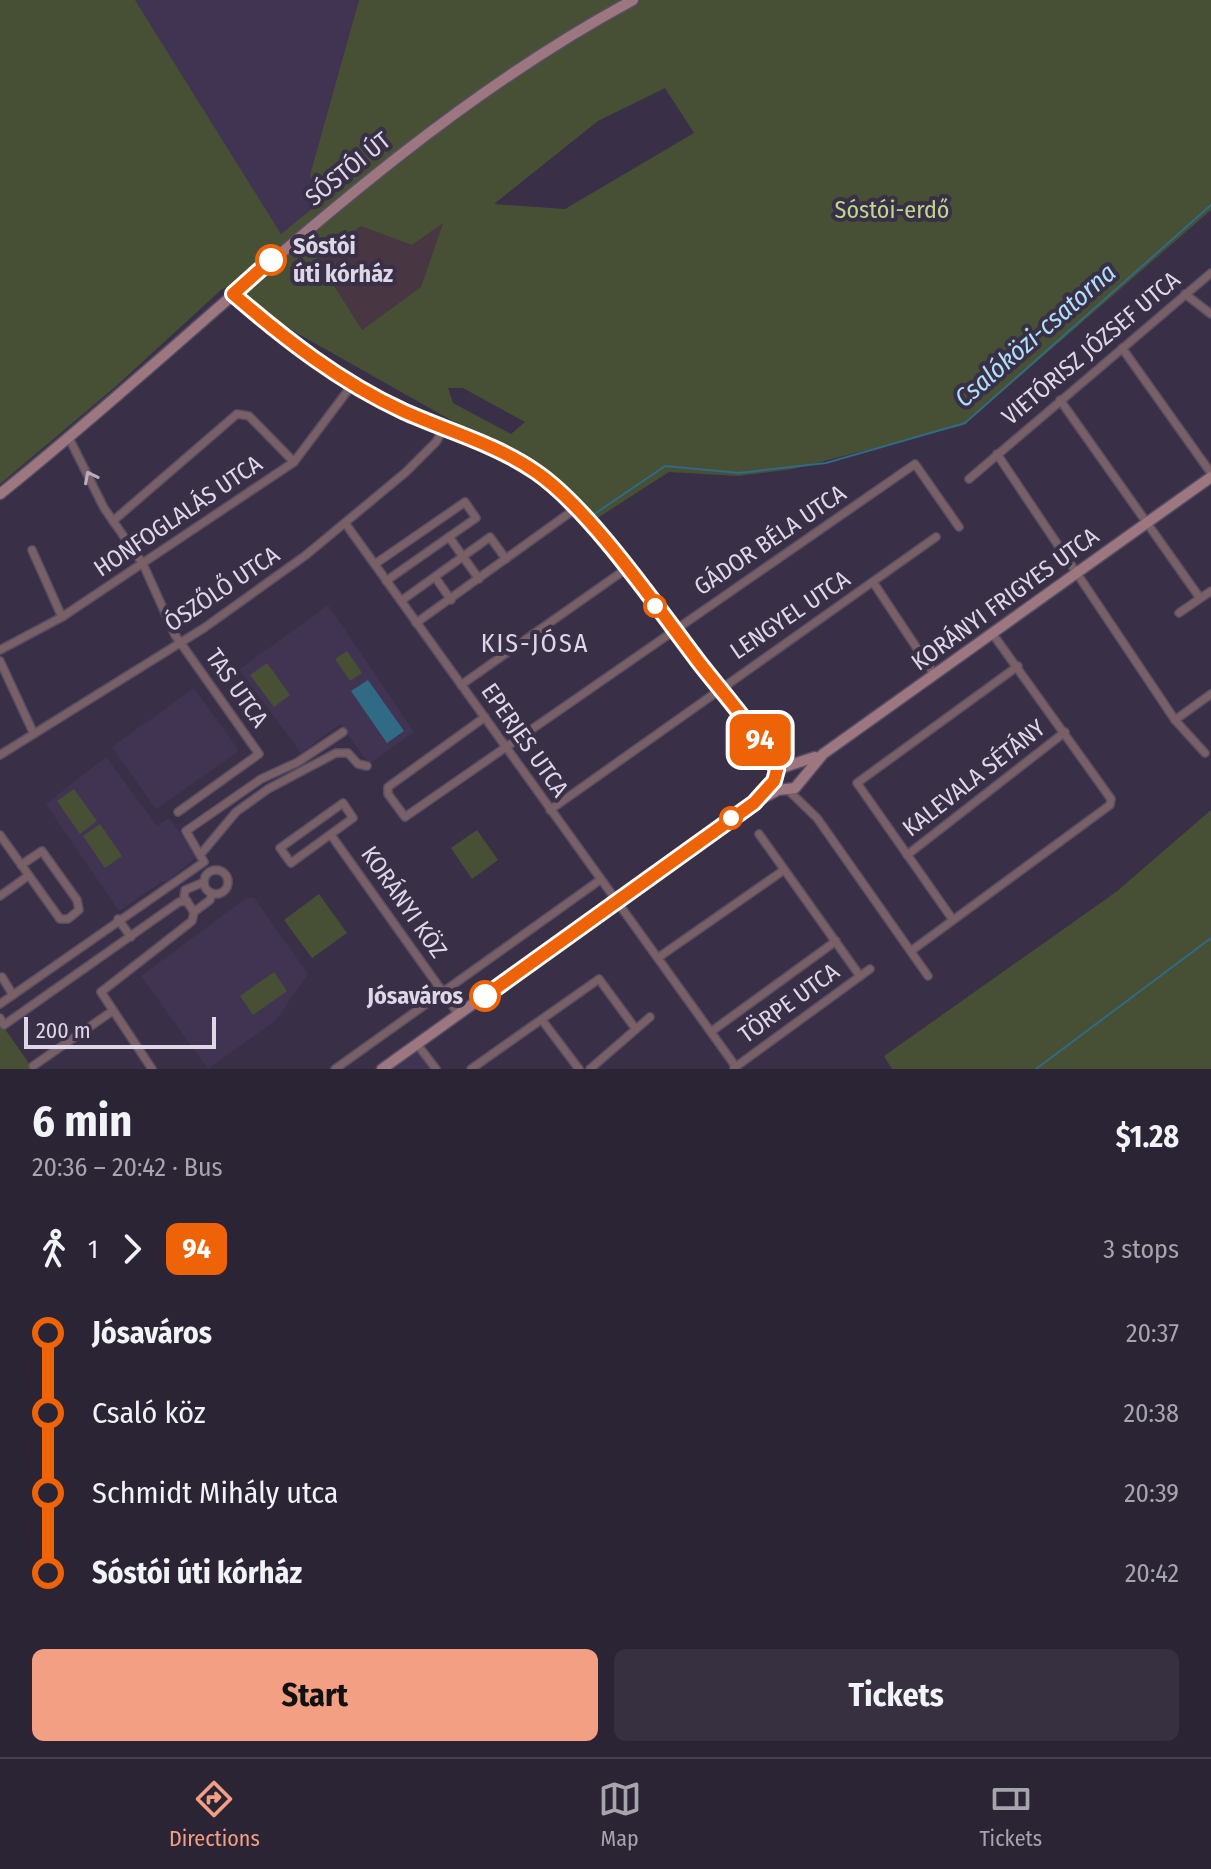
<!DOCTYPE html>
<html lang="en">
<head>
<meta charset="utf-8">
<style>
  :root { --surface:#2b2435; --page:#373041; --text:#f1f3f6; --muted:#a6a4ad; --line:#474150; --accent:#f39f83 }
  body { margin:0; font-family:"Fira Sans Condensed",sans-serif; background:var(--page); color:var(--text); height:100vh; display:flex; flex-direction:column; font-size:30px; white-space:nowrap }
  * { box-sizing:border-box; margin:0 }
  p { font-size:26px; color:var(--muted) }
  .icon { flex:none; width:44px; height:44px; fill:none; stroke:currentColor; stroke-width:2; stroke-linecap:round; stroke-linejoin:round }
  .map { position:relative; height:1069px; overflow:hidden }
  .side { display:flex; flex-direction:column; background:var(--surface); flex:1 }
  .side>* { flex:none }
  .badge { padding:0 16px; border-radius:12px; font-size:28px; line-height:52px }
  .scale { position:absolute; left:24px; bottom:20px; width:192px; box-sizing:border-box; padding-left:8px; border:4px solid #ddd7e7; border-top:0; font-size:22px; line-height:28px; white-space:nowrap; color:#ddd7e7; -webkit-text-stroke:6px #393047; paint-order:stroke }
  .map>.badge { position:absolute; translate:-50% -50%; box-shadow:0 0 0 4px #fff }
  .legs { display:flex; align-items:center; gap:12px; height:88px; padding:0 32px; font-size:26px }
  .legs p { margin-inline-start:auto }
  .headline { display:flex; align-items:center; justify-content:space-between; height:136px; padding:0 32px }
  h1 { font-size:44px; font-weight:700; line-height:60px }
  .primary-button { display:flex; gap:16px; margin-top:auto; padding:16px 32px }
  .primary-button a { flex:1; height:92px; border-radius:12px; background:var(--accent); color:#111; font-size:32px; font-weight:700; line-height:92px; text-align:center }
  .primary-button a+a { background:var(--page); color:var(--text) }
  ul { padding:0 32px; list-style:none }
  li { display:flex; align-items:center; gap:28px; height:80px; font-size:30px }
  li i { display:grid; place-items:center; width:12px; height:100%; margin:0 10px; background:currentColor }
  li i::after { content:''; width:20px; height:20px; margin:-10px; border:6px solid; border-radius:50%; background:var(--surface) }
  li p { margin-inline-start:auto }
  li:first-child i { background:linear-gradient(#0000 50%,currentColor 0) }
  li:last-child i { background:linear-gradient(currentColor 50%,#0000 0) }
  .menu { display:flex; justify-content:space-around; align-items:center; height:112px; border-top:2px solid var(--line); background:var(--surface); font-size:22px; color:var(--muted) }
  .menu a { display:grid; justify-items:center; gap:4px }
  .menu .current { color:var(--accent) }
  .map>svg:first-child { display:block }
  .industrial { fill:#483742 }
  .built { fill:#413452 }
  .green { fill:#475035; fill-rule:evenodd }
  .water { fill:#306a84 }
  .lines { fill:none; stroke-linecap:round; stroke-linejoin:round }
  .stream { stroke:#306a84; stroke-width:2 }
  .street-casing { stroke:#574e64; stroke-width:10 }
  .secondary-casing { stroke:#574e64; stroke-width:13 }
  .street { stroke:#786066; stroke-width:7 }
  .secondary { stroke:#9d7780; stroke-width:10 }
  .oneway { stroke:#baadba }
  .line-1-casing { stroke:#fff; stroke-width:18 }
  .line-1 { stroke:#ef6308; stroke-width:12 }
  .stop-1-dot { fill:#fff; stroke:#ef6308; stroke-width:4 }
  .labels { text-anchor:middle; stroke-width:8; stroke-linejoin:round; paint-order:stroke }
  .street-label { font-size:24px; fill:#ddd7e7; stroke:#393047 }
  .park-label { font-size:24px; fill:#bdd78b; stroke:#393047 }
  .stop-label { font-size:24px; font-weight:bold; fill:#ddd7e7; stroke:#393047; text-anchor:start }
  .water-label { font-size:26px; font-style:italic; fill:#aee0f9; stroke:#393047 }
  .neighbourhood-label { font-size:26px; letter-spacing:2px; fill:#ddd7e7; stroke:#393047 }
</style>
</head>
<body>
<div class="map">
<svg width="1211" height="1069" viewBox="0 0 1211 1069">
  <rect width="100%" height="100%" fill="#393047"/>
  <path class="industrial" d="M 443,222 L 421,287 L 362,330 L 316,257 L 361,225 L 412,245 Z"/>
  <g class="built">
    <path d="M 135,0 L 359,0 L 310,175 L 319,203 L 281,235 Z"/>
    <path d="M 328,605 L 414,732 L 369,764 L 340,724 L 301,753 L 239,670 Z"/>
    <path d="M 194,688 L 239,751 L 156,809 L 112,747 Z"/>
    <path d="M 106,757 L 157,826 L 169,818 L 197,856 L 168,881 L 161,882 L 119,911 L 46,804 Z"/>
    <path d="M 246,898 L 254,898 L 308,974 L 276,1020 L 208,1069 L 141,976 Z"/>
    <path d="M 417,1044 L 436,1069 L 382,1069 Z"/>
  </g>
  <g class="green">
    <path d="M 0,0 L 135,0 L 281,234 L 319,203 L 310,175 L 359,0 L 1211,0 L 1211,210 L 964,425 L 793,469 L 738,476 L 669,472 L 596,519 L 562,483 L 265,315 L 235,286 L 222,289 L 114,388 L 0,484 ZM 665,88 L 694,133 L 565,209 L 494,204 L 598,121 ZM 443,223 L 421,287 L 362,330 L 316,257 L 361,226 L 412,245 ZM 448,388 L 463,388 L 525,422 L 511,434 L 453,403 Z"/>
    <path d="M 347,651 L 362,673 L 350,681 L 335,659 Z"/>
    <path d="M 267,663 L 290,695 L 274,707 L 250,675 Z"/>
    <path d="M 74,789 L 97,821 L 80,834 L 57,801 Z"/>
    <path d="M 1211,810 L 1211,1069 L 892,1069 L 884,1056 L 1116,892 Z"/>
    <path d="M 100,824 L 122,856 L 105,868 L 83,836 Z"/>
    <path d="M 477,830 L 498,860 L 472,879 L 451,848 Z"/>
    <path d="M 319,894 L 347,933 L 312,958 L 284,920 Z"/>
    <path d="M 274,972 L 287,991 L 253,1015 L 240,996 Z"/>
    <path d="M 0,1022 L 33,1069 L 0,1069 Z"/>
  </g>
  <path class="water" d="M 368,680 L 404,731 L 387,743 L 351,691 Z"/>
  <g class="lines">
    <g class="stream">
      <path d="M 590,517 L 665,466 L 739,473 L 826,463 L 965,423 L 1211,205"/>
      <path d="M 1036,1069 L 1211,938"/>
    </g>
    <g class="street-casing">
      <g id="street">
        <path d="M 233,294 L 274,330 L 356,387 L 496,450 L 547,480 L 583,518 L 673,628 L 763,745 L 777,774"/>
        <path d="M 1185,294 L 1211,314"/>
        <path d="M 1122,348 L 1211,473"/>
        <path d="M 1060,400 L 1200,598"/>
        <path d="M 69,438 L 104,508 L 143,564 L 175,635 L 259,754 L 178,812"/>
        <path d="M 997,454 L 1175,720 L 1205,753"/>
        <path d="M 969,479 L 1211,273"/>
        <path d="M 113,521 L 237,414 L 249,416 L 294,462"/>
        <path d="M 345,523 L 736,1067"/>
        <path d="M 449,537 L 479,579"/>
        <path d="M 32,550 L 62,617"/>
        <path d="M 375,564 L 465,502 L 476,518 L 386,581"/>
        <path d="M 435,577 L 451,600"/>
        <path d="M 873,582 L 934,674"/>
        <path d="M 401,601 L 490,537 L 506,559"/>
        <path d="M 1179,613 L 1211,591"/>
        <path d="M 416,623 L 575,509"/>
        <path d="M 0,650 L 62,617 L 294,462 L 352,385"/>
        <path d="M 0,661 L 33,732"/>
        <path d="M 461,685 L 626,569"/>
        <path d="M 485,717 L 388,787 L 388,794 L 405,817 L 915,464 L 959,527"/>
        <path d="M 1175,720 L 1211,694"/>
        <path d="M 768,749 L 788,765"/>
        <path d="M 0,755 L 204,628 L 306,555 L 406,472 L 436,442 L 444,428"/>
        <path d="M 788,790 L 817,818 L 928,976"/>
        <path d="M 343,803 L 353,818 L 291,863 L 280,848 Z"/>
        <path d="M 550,810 L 936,537"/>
        <path d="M 759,834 L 860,976"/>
        <path d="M 0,835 L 60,919 L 68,919 L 79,910 L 77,900 L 42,851 L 21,865"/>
        <path d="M 331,835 L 459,1015"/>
        <path d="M 200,855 L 236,812 L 268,789 L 336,753 L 348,753 L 358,764 L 367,766"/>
        <path d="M 907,855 L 1065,732"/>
        <circle cx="216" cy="882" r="12"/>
        <path d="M 0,896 L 28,876"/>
        <path d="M 194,912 L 184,897 L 185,890 L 204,882"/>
        <path d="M 118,919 L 131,937"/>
        <path d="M 953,920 L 857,783 L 1018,666"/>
        <path d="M 911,951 L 1110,805 L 1111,799 L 1096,778 L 992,633"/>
        <path d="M 659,957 L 784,870"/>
        <path d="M 2,977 L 13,995"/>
        <path d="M 0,1004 L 204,862 L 186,831 L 261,779 L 298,762 L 343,732"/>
        <path d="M 0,1018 L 4,1025 L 179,902 L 187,901"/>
        <path d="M 542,1020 L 579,1069"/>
        <path d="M 712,1031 L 836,941"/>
        <path d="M 417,1044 L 436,1069"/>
        <path d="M 33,1066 L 111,1012"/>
        <path d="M 734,1068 L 870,969"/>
        <path d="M 152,1069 L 101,992 L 192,921 L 194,912 L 210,900 L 212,893"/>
        <path d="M 335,1069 L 600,880"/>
        <path d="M 471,1069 L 599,979 L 635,1028"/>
        <path d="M 590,1069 L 650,1017"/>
      </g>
    </g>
    <g class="secondary-casing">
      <g id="secondary">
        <path d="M 0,494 C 210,326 394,129 633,0"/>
        <path d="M 761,796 L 781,768 L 815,757"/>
        <path d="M 382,1069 L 754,803 L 778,790 L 795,788 L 823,754 L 1211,477"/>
      </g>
    </g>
    <use href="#street" class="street"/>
    <use href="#secondary" class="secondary"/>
  </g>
  <defs><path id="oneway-chevron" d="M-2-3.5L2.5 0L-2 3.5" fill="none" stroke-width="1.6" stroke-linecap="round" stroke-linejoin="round" transform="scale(2)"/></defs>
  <use class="oneway" href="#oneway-chevron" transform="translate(90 477) rotate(-117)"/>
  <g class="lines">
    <g class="line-1-casing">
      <path id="line-1" d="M 271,260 L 233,294 C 285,339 340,382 403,411 C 447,431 496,444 536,472 C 590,509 657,607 698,661 C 725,696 757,730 777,770 L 774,781 L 754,803 L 485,996"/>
    </g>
    <use href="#line-1" class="line-1"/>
  </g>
  <g class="stop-1-dot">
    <circle cx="271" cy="260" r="14"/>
    <circle cx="655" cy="606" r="10"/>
    <circle cx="731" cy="818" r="10"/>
    <circle cx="485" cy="996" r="14"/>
  </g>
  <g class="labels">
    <g class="street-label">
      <text transform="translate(348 169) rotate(-39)" y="8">SÓSTÓI ÚT</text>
      <text transform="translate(1091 348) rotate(-40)" y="8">VIETÓRISZ JÓZSEF UTCA</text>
      <text transform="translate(178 516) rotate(-34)" y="8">HONFOGLALÁS UTCA</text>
      <text transform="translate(770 540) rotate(-34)" y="8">GÁDOR BÉLA UTCA</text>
      <text transform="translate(222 589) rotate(-34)" y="8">ÓSZŐLŐ UTCA</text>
      <text transform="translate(1005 599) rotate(-36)" y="8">KORÁNYI FRIGYES UTCA</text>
      <text transform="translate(790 615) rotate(-34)" y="8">LENGYEL UTCA</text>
      <text transform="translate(237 688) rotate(55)" y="8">TAS UTCA</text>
      <text transform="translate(525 740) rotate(55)" y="8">EPERJES UTCA</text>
      <text transform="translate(974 778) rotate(-38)" y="8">KALEVALA SÉTÁNY</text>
      <text transform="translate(404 902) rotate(55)" y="8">KORÁNYI KÖZ</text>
      <text transform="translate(789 1003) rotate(-36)" y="8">TÖRPE UTCA</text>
    </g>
    <g class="park-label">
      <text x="892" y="218">Sóstói-erdő</text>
    </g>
    <g class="stop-label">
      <text x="293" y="254">Sóstói<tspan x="293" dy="28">úti kórház</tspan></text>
      <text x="463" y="1004" text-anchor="end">Jósaváros</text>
    </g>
    <g class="water-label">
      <text transform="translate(1035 335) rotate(-41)" y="9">Csalóközi-csatorna</text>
    </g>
    <g class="neighbourhood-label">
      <text x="535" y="652">KIS-JÓSA</text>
    </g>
  </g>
</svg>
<div class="scale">200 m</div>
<b class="badge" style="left:760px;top:740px;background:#ef6308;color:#fff">94</b>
</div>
<section class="side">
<div class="headline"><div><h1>6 min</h1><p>20:36 – 20:42 · Bus</p></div><b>$1.28</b></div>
<div class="legs"><svg class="icon" aria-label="walk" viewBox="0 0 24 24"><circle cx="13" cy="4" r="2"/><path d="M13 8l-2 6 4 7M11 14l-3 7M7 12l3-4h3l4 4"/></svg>1<svg class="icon" aria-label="forward" viewBox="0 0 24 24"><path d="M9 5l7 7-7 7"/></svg><b class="badge" style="background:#ef6308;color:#fff">94</b><p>3 stops</p></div>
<ul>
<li><i style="color:#ef6308"></i><b>Jósaváros</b><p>20:37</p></li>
<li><i style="color:#ef6308"></i><span>Csaló köz</span><p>20:38</p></li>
<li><i style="color:#ef6308"></i><span>Schmidt Mihály utca</span><p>20:39</p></li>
<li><i style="color:#ef6308"></i><b>Sóstói úti kórház</b><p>20:42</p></li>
</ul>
<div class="primary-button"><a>Start</a><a>Tickets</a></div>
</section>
<nav class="menu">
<a class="current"><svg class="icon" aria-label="directions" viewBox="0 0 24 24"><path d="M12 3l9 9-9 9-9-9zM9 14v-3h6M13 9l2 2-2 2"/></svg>Directions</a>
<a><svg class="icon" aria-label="map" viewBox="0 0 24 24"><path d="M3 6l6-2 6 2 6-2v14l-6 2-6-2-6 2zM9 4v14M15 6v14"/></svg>Map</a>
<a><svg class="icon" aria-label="tickets" viewBox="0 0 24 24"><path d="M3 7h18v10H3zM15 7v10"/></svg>Tickets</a>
</nav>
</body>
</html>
